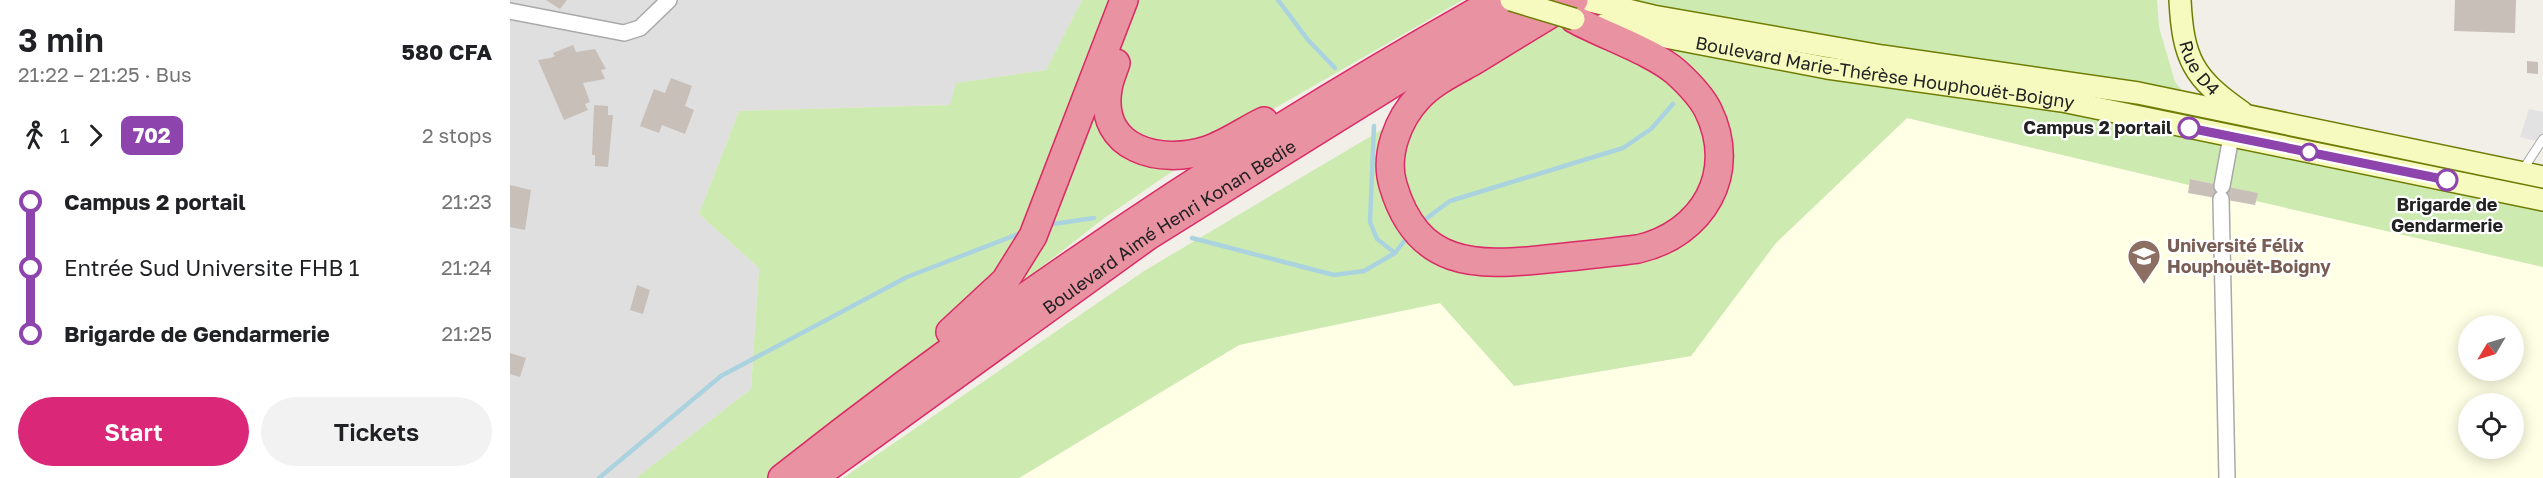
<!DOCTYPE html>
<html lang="en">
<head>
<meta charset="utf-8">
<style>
  :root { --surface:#fff; --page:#f2f2f2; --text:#202124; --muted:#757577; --accent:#db2777 }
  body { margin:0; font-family:"Golos Text",sans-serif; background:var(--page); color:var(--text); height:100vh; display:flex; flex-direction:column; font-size:22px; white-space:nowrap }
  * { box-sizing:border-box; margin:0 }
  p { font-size:20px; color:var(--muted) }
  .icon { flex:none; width:33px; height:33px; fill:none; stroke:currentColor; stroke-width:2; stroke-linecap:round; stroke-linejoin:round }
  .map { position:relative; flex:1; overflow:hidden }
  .panel { display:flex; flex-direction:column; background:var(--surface); width:510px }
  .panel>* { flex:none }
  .badge { padding:0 12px; border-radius:9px; font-size:21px; line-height:39px }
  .needle { width:39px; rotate:232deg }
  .buttons { position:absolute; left:1948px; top:315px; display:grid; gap:12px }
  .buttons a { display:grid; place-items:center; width:66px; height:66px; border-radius:50%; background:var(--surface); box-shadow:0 3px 15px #0003; font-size:30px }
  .map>.badge { position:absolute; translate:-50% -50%; box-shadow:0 0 0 3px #fff }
  .legs { display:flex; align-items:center; gap:9px; height:66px; padding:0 18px; font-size:20px }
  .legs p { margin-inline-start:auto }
  .head { display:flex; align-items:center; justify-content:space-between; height:102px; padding:0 18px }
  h1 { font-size:33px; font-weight:600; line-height:45px }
  .cta { display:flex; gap:12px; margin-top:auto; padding:12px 18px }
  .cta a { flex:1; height:69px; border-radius:36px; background:var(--accent); color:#fff; font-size:24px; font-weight:600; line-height:69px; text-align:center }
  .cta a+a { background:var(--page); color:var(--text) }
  ul { padding:0 18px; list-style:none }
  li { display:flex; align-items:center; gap:21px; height:66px; font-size:22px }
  li i { display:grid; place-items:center; width:9px; height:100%; margin:0 8px; background:currentColor }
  li i::after { content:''; width:15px; height:15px; margin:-8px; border:4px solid; border-radius:50%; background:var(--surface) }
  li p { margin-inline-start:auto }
  li:first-child i { background:linear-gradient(#0000 50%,currentColor 0) }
  li:last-child i { background:linear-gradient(currentColor 50%,#0000 0) }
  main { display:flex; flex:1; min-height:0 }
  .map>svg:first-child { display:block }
  .residential { fill:#e0dfdf }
  .education { fill:#ffffe5; fill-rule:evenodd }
  .grass { fill:#cdebb0 }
  .parking { fill:#e2e2e2 }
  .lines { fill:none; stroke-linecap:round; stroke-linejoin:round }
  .stream { stroke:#aad3df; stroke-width:4.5 }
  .building { fill:#c7bfb8 }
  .lane-casing { stroke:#a9a9a9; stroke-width:10 }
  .street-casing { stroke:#a9a9a9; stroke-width:18 }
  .secondary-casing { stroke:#707d05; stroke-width:24 }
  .highway-casing { stroke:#dc2a67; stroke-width:30 }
  .lane { stroke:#fff; stroke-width:8 }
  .street { stroke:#fff; stroke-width:15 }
  .secondary { stroke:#f7fabf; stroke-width:21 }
  .highway { stroke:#e892a2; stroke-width:27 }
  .secondary-bridge-casing { stroke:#707d05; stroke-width:24; stroke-linecap:butt }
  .secondary-bridge { stroke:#f7fabf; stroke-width:21 }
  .line-1-casing { stroke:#fff; stroke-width:14 }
  .line-1 { stroke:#8e44ad; stroke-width:9 }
  .stop-1-dot { fill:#fff; stroke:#8e44ad; stroke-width:3 }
  .labels { text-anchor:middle; stroke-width:4.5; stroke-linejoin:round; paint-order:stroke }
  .street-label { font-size:18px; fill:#222; stroke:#fff }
  .stop-label { font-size:18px; font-weight:bold; fill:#222; stroke:#fff; text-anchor:end }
  .education-label { font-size:18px; font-weight:bold; fill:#785e54; stroke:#fff; text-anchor:start }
</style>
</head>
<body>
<main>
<section class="panel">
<div class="head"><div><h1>3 min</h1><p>21:22 – 21:25 · Bus</p></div><b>580 CFA</b></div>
<div class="legs"><svg class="icon" aria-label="walk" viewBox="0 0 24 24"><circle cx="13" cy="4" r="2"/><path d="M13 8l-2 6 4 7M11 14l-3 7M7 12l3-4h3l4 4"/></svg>1<svg class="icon" aria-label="forward" viewBox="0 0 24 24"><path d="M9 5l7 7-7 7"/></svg><b class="badge" style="background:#8e44ad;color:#fff">702</b><p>2 stops</p></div>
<ul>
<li><i style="color:#8e44ad"></i><b>Campus 2 portail</b><p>21:23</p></li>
<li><i style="color:#8e44ad"></i><span>Entrée Sud Universite FHB 1</span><p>21:24</p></li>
<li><i style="color:#8e44ad"></i><b>Brigarde de Gendarmerie</b><p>21:25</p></li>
</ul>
<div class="cta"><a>Start</a><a>Tickets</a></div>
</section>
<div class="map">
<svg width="2033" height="478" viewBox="0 0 2033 478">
  <rect width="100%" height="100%" fill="#f2efe9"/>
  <path class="residential" d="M 0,0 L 572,0 L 536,70 L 447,83 L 440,105 L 229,111 L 189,214 L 249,268 L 241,389 L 126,478 L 0,478 Z"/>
  <path class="education" d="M 1397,118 L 1679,185 L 1680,179 L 1748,193 L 1747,201 L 2033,267 L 2033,478 L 509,478 L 729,345 L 930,303 L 1005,386 L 1181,356 L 1266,243 ZM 1959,326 L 2004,326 L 2004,370 L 1959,370 ZM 1959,404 L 2004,404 L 2004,448 L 1959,448 Z"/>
  <g class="grass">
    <path d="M 572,0 L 953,0 L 699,146 L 593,219 L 262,478 L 126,478 L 241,389 L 249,268 L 189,214 L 229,111 L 440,105 L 446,83 L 536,70 Z"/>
    <path d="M 1090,0 L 1647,0 L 1649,27 L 1665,82 L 1684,105 L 1718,126 L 1888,154 L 2033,193 L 2033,267 L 1746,201 L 1747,193 L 1681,179 L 1679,185 L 1397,118 L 1266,243 L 1181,356 L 1004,386 L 930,303 L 729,345 L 509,478 L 333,478 L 634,271 Z"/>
  </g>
  <path class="parking" d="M 2019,109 L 2033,112 L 2033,143 L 2010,137 Z"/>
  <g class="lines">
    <g class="stream">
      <path d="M 768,0 L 798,40 L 825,68"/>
      <path d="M 864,126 L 860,222 L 867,239 L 885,253"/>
      <path d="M 913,221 L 940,201 L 1113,148 L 1141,129 L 1163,104"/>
      <path d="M 536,225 L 584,218"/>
      <path d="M 682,238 L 824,275 L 854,271 L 885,253 L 898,236"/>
      <path d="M 89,478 L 211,376 L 397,277 L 511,233"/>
    </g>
  </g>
  <g class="building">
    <path d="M 36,0 L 57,0 L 50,9 Z"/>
    <path d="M 1945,0 L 2006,0 L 2005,33 L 1944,31 Z"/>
    <path d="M 63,45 L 66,52 L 85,49 L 96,69 L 91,70 L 95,79 L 73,83 L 80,102 L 75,104 L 78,110 L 54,120 L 28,60 L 40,58 L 45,56 L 43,53 Z"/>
    <path d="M 2017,61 L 2028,62 L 2028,74 L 2017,73 Z"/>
    <path d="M 161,78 L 182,86 L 175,106 L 184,110 L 175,134 L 152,125 L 149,133 L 130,126 L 144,89 L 155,93 Z"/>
    <path d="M 84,105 L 98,106 L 98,115 L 103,115 L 98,167 L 85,166 L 85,155 L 82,155 Z"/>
    <path d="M 1680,179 L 1748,193 L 1745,205 L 1678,193 Z"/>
    <path d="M 0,185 L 21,190 L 15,230 L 0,227 Z"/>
    <path d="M 127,285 L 140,290 L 133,314 L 120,310 Z"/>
    <path d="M 0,353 L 16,358 L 10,377 L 0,374 Z"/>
  </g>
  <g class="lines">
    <g class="lane-casing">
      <path id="lane" d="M 2012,171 L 2033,139"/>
    </g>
    <g class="street-casing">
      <g id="street">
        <path d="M 0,11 L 114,33 L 130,28 L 159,0"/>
        <path d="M 1712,186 L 1721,137"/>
        <path d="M 1711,199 L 1717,478"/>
      </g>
    </g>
    <g class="secondary-casing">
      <g id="secondary">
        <path d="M 1076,0 L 1143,16 L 1372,56 L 1628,93 L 2033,177"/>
        <path id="s1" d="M 1670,0 C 1673,59 1683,78 1732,112"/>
        <path id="s2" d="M 1093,25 L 1317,68 L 1552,101 L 2033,200"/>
      </g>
    </g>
    <g class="highway-casing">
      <g id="highway">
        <path d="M 1064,0 C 1030,20 996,41 962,62 C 944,72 923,82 909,97 C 888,119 874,155 883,185 C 907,267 965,267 1037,259 C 1067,256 1097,253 1128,249 C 1193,234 1229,173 1198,110 C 1191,96 1177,82 1166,72 C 1143,52 1093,35 1064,19"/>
        <path d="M 606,63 C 603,72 599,81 598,89 C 588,150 651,165 697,150 C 716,144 735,130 754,121"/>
        <path d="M 440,332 L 495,281 L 523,236 L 614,0"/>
        <path d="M 272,478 C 497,301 736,140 987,0"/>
        <path id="s3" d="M 303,478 L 638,236 L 893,77 L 1005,15"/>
      </g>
    </g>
    <use href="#lane" class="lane"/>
    <use href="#street" class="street"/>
    <use href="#secondary" class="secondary"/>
    <use href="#highway" class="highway"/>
    <g class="secondary-bridge-casing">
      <path id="secondary-bridge" d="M 1001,0 L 1064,19"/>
    </g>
    <use href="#secondary-bridge" class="secondary-bridge"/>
  </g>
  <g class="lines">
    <g class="line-1-casing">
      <path id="line-1" d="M 1679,128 L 1937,180"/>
    </g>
    <use href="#line-1" class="line-1"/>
  </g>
  <defs>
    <g id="university-pin" transform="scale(1.725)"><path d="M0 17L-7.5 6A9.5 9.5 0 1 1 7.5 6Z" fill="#8d6e63" stroke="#fff"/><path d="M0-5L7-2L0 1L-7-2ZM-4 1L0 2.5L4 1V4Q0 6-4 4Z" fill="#fff"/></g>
  </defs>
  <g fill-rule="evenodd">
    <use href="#university-pin" x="1634" y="256"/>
  </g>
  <g class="stop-1-dot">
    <circle cx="1679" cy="128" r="10"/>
    <circle cx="1799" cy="152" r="8"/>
    <circle cx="1937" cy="180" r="10"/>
  </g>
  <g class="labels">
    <g class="street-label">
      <text dy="6" stroke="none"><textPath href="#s1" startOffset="72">Rue D4</textPath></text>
      <text dy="6" stroke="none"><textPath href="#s2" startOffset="286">Boulevard Marie-Thérèse Houphouët-Boigny</textPath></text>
      <text dy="6" stroke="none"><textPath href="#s3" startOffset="436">Boulevard Aimé Henri Konan Bedie</textPath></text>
    </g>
    <g class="stop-label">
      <text x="1662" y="134">Campus 2 portail</text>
      <text x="1937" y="211" text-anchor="middle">Brigarde de<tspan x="1937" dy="21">Gendarmerie</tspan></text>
    </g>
    <g class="education-label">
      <text x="1657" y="252">Université Félix<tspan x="1657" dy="21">Houphouët-Boigny</tspan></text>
    </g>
  </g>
</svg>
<div class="buttons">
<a><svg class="needle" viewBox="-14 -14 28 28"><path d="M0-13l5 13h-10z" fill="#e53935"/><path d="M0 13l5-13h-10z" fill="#757577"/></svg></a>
<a><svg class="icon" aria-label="locate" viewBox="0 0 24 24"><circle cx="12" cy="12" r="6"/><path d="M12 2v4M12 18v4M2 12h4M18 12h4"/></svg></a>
</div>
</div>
</main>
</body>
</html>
